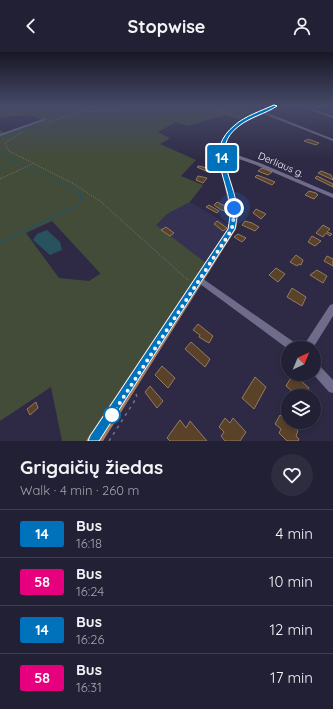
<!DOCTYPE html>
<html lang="en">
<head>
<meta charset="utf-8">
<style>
  :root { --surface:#222034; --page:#2e2d40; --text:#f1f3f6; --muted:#a2a3ac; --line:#3f3e4f }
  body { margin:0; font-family:Quicksand,sans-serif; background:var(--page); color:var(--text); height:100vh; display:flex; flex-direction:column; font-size:15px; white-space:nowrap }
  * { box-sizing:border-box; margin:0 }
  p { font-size:13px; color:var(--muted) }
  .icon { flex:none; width:22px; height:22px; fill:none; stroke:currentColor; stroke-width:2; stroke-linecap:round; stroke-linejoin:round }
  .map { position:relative; height:389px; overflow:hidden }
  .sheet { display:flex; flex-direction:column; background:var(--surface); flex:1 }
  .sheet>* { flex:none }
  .badge { padding:0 8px; border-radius:3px; font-size:14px; line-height:26px }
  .needle { width:26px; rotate:44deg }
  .fabs { position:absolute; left:281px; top:289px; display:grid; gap:8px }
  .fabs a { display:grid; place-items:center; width:40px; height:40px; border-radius:50%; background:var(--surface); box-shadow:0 2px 6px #0003,0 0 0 1px var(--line); font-size:20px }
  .you { position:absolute; width:20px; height:20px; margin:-10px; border:3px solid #fff; border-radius:50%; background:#1a73e8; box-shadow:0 0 0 6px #1a73e833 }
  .map>.badge { position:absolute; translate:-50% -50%; box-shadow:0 0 0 2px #fff }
  .round { display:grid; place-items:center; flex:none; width:42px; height:42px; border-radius:21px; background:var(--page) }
  .head { display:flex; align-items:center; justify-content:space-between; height:68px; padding:0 20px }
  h1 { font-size:19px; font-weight:700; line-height:30px }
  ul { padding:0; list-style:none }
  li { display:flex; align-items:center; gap:12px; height:48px; padding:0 20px; border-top:1px solid var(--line) }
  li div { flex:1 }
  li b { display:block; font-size:15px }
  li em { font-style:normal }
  li .badge { min-width:44px; font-weight:700; text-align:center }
  header { display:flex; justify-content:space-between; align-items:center; height:52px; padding:0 20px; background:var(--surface); font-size:18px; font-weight:700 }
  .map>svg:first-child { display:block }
  .built { fill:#353153 }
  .green { fill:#434c38; fill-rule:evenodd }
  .water { fill:#28525d }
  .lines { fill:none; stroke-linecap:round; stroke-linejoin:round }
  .stream-far1 { stroke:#28525d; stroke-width:1 }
  .stream { stroke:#28525d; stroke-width:1.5 }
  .building { fill:#5a4229; stroke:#947b61 }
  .path-far1 { stroke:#777489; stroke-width:1; stroke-dasharray:1 1.5; stroke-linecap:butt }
  .path { stroke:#777489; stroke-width:1.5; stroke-dasharray:3 4.5; stroke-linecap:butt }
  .minor { fill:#6f6c8b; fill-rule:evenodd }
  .major { fill:#a37c61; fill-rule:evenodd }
  .line { fill:#0072bc; stroke:#fff }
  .walk { stroke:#f2f1fc; stroke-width:4; stroke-dasharray:0 7.2 }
  .stop-dot { fill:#fff; stroke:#0072bc; stroke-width:2 }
  .labels { text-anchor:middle; stroke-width:3.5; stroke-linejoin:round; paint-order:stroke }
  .far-street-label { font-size:10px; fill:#f2f1fc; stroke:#2e2a45 }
</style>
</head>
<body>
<header><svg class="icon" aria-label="back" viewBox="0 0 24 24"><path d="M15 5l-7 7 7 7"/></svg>Stopwise<svg class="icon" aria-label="person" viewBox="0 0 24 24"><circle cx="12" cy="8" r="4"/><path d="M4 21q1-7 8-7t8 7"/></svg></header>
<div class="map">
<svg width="333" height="389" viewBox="0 0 333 389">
  <rect width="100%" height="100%" fill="#2e2a45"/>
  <path class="built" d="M 190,150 L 230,174 L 206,211 L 155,173 L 167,162 Z"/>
  <path class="green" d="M 0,54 L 229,54 L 235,56 L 240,55 L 254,59 L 238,67 L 225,63 L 187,74 L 176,70 L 158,80 L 170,86 L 160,92 L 196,108 L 181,124 L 203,133 L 190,150 L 167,162 L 156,173 L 206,211 L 87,389 L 62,389 L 51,335 L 0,369 L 0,78 L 4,81 L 41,68 L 31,63 L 0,65 ZM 52,169 L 100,221 L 100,222 L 89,229 L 59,226 L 26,181 Z"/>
  <path class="water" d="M 47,178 L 60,190 L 62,198 L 50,203 L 33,188 L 37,182 Z"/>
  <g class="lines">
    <g class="stream-far1">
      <path d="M 52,67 L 81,58 L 117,54"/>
      <path d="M 0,86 L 46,69"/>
      <path d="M 0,100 L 10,108 L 7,114 L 0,120"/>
      <path d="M 7,105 L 79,141"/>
    </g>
    <path class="stream" d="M 0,190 L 75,155 L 80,149 L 81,143 L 78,140"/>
  </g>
  <g class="building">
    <path d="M 308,87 L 319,91 L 316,93 L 304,89 Z"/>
    <path d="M 199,114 L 207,116 L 208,115 L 216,118 L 208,120 L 197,115 Z"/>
    <path d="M 262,116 L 272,120 L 268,123 L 258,119 Z"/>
    <path d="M 321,119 L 331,123 L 333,128 L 318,121 Z"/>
    <path d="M 257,123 L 265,126 L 275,130 L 272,133 L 255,125 Z"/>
    <path d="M 198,124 L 207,126 L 203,131 L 196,128 Z"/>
    <path d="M 317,124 L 333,132 L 333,135 L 315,126 Z"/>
    <path d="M 309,139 L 316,141 L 318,143 L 314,147 L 305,143 Z"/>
    <path d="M 217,150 L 229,156 L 226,159 L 221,158 L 214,153 Z"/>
    <path d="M 209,153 L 219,159 L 217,161 L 206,155 Z"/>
    <path d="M 256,157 L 266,162 L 261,167 L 253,161 Z"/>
    <path d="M 217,169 L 227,176 L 223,179 L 214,172 Z"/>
    <path d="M 245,169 L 252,171 L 259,175 L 255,179 L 242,173 Z"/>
    <path d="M 323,173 L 330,177 L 327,180 L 332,182 L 330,184 L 326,181 L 323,185 L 316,181 Z"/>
    <path d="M 166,175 L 174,181 L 170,184 L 161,178 Z"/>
    <path d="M 238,182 L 246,186 L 242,190 L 234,185 Z"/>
    <path d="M 312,184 L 321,189 L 315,194 L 308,190 Z"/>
    <path d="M 296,203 L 303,208 L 301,213 L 299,212 L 297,214 L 290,210 Z"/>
    <path d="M 327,204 L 333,207 L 333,214 L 324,209 Z"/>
    <path d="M 276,216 L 285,222 L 278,230 L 269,223 Z"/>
    <path d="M 317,218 L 327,224 L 323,231 L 310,223 Z"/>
    <path d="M 292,236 L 306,245 L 302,254 L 287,245 Z"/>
    <path d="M 198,272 L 213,284 L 209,291 L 199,285 L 200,283 L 193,278 Z"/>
    <path d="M 191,290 L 210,307 L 205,315 L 185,297 Z"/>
    <path d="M 162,314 L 175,326 L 168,336 L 155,323 Z"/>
    <path d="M 293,322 L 309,336 L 305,344 L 298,344 L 286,334 Z"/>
    <path d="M 255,325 L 266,335 L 254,357 L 242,346 Z"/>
    <path d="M 150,334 L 163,349 L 157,356 L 145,340 Z"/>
    <path d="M 36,350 L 38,356 L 30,363 L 27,357 Z"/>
    <path d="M 280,363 L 298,379 L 296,384 L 299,387 L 298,389 L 287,389 L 279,381 L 281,377 L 275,372 Z"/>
    <path d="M 225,366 L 230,371 L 233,366 L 246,380 L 240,389 L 225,389 L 221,384 L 224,380 L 219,375 Z"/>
    <path d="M 180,368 L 186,376 L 190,369 L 207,389 L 170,389 L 167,386 Z"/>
  </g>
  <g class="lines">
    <g class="path-far1">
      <path d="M 205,54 L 240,67"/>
      <path d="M 49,68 L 52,69 L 82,60 L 116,58 L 140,54"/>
      <path d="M 48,71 L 52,69"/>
      <path d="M 22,80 L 5,91 L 9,99 L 74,132 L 100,149 L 188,228"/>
      <path d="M 0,127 L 32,112"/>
    </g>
    <path class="path" d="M 109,389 L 137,345 L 136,342"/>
    <g class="minor">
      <path d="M 300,54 L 303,54 L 333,64 L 333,66 Z"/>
      <path d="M 261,59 L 263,59 L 333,87 L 333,89 L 261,61 Z"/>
      <path d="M 43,67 L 46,68 L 0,84 L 0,82 Z"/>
      <path d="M 219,98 L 223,98 L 260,111 L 333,142 L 333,146 L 256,113 L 219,100 Z"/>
      <path d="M 199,224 L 298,293 L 300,296 L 288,297 L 196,229 L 195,227 L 196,225 Z"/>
      <path d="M 333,252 L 333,264 L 313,296 L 302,296 L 330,253 Z"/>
      <path d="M 314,311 L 318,312 L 333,328 L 333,341 L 329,340 L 313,322 L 314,322 Z"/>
    </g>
    <path class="major" d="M 272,54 L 277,54 C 264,64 247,67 234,78 C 210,100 244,149 236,177 L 103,389 L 86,389 L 89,384 L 228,176 C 232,164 229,152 226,140 C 213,81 220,78 272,54 Z"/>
  </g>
  <linearGradient id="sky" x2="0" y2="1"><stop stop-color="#191726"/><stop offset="0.5" stop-color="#464a68"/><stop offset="1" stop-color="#464a68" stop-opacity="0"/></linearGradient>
  <rect width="333" height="108" fill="url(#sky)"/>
  <path class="line" d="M 274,53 L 277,54 C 265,62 250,65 239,74 C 209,96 234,127 237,156 C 238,163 236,171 235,177 L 99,389 L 88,389 L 90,384 L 228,177 C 229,170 231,162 230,155 C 227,124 204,98 235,73 C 245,64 261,59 274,53 Z"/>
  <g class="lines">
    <path class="walk" d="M 112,363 L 229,182 L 233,173 L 234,156"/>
  </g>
  <circle class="stop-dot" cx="112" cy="363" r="8"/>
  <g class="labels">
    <g class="far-street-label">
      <text transform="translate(281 112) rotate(23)" y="4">Derliaus g.</text>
    </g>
  </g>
</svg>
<div class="fabs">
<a><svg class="needle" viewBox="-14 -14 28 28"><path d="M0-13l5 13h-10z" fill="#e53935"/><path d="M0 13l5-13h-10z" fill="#a2a3ac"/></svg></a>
<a><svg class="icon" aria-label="layers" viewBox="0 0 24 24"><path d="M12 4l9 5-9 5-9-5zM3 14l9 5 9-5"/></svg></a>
</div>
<div class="you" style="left:234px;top:156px"></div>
<b class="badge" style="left:222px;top:106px;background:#0072bc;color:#fff">14</b>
</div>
<section class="sheet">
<div class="head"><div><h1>Grigaičių žiedas</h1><p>Walk · 4 min · 260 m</p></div><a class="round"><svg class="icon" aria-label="heart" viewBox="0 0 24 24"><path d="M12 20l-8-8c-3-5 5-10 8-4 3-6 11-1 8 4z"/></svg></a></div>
<ul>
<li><span class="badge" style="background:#0072bc;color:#fff">14</span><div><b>Bus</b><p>16:18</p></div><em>4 min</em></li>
<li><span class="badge" style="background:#e6007e;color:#fff">58</span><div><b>Bus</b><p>16:24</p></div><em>10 min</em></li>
<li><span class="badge" style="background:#0072bc;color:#fff">14</span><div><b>Bus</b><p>16:26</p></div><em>12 min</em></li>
<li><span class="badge" style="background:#e6007e;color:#fff">58</span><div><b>Bus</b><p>16:31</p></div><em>17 min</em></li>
</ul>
</section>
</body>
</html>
